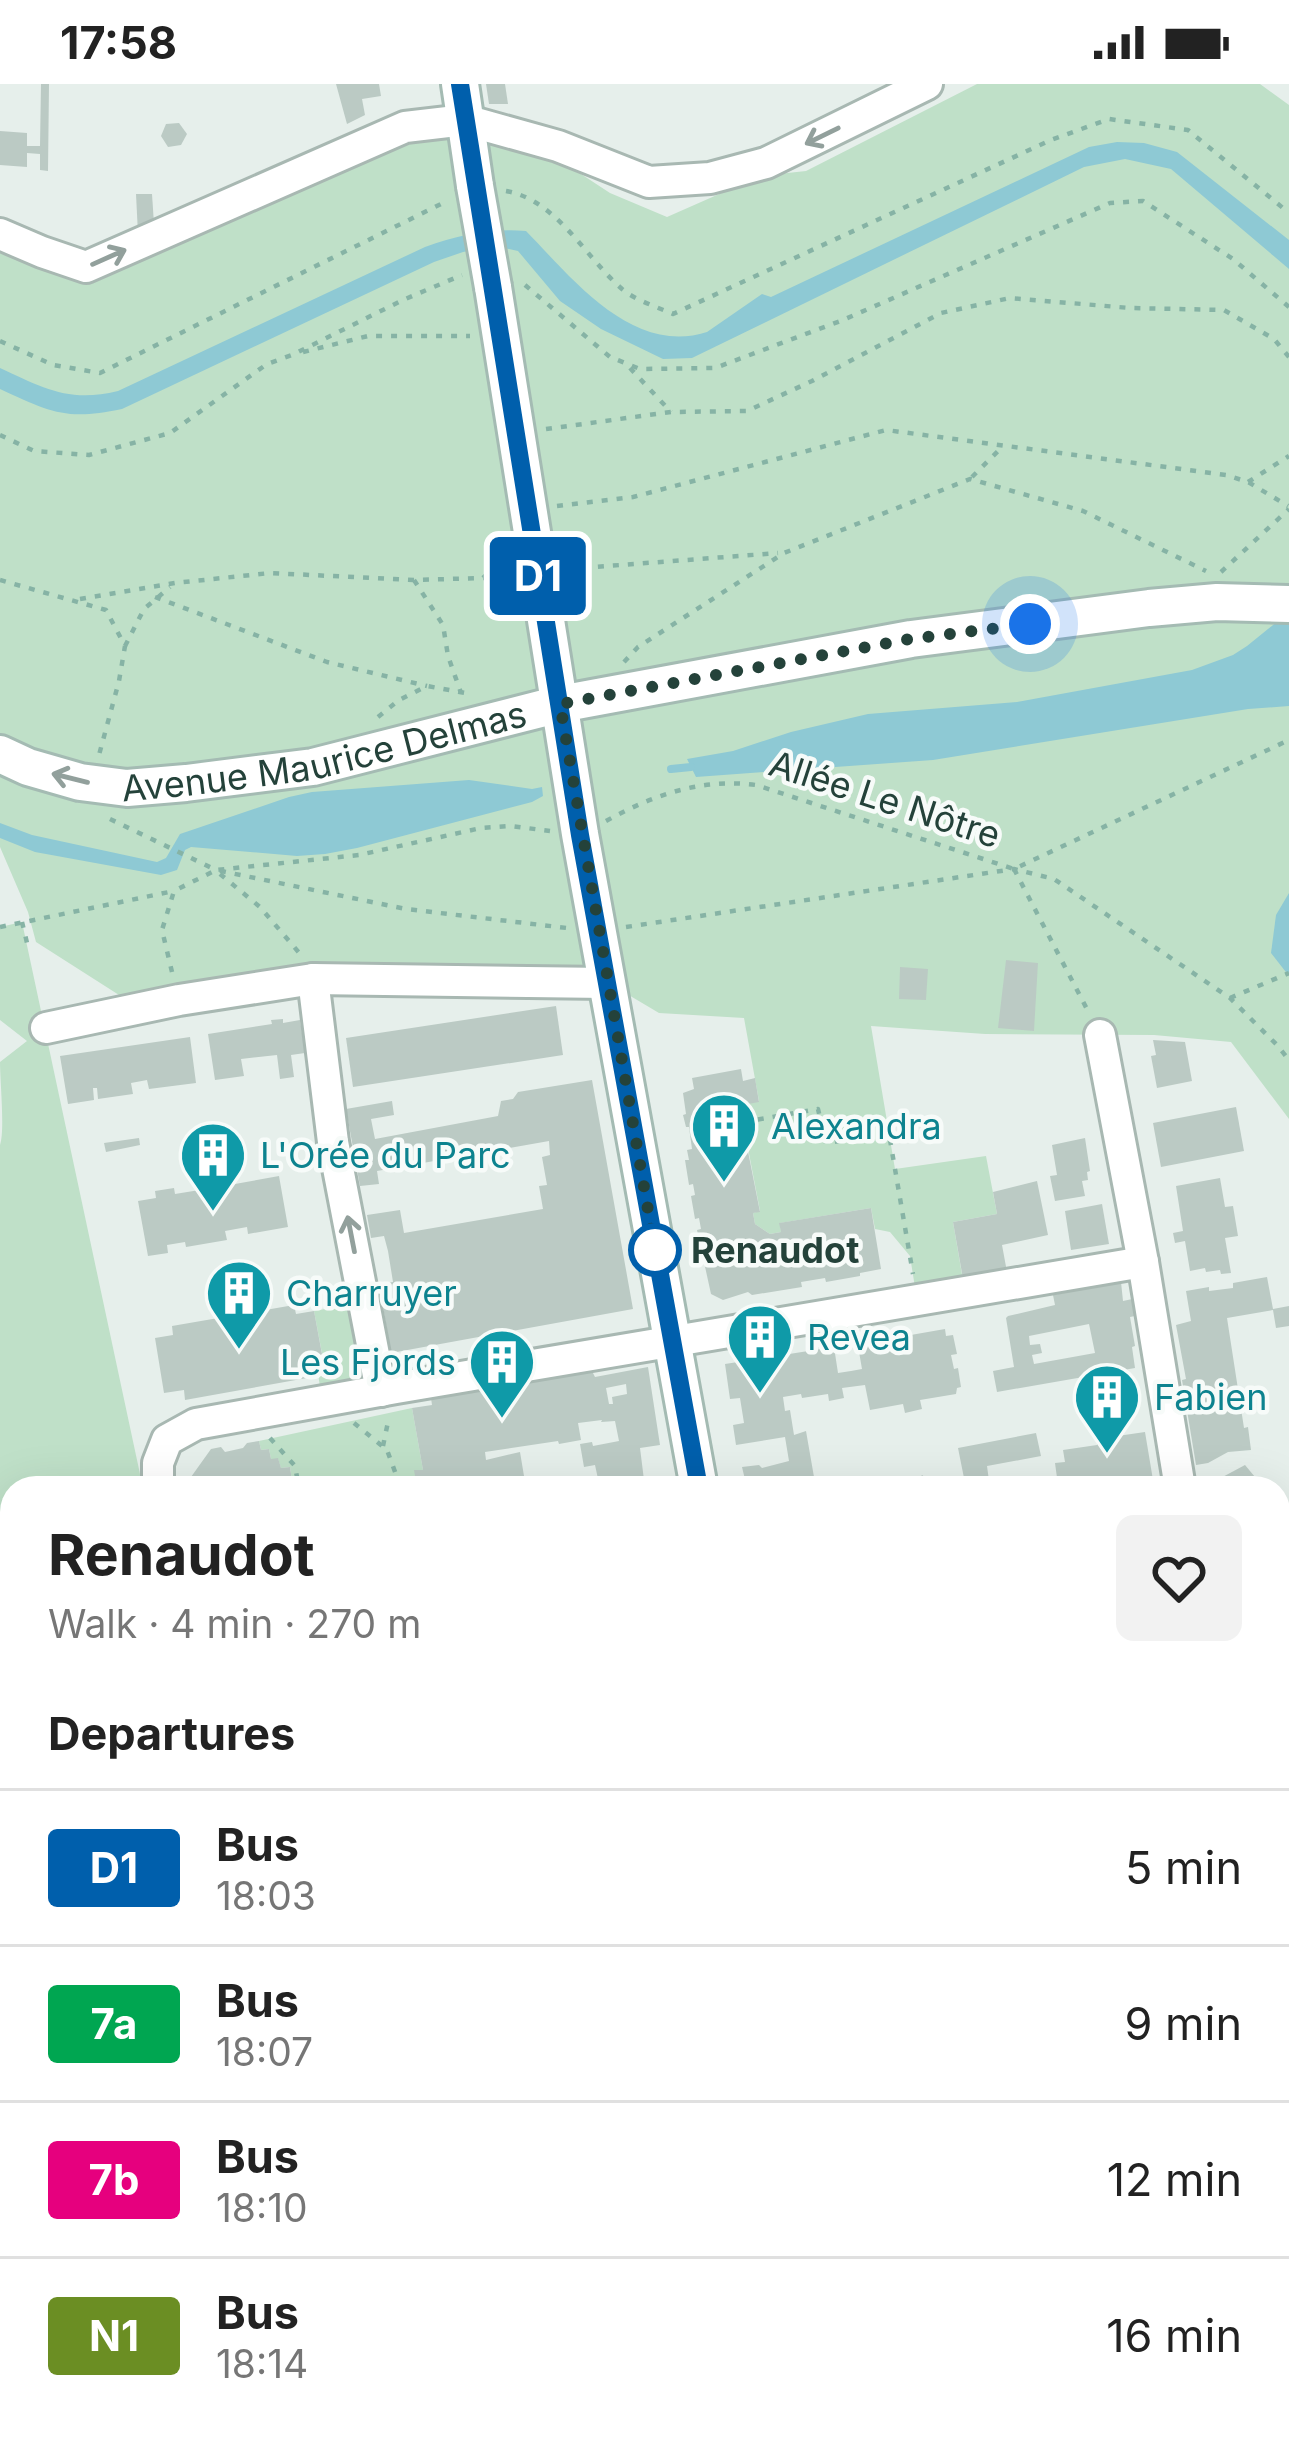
<!DOCTYPE html>
<html lang="en">
<head>
<meta charset="utf-8">
<style>
  :root { --surface:#fff; --page:#f2f2f2; --text:#222; --muted:#767676; --line:#e0e0e0 }
  body { margin:0; font-family:Inter,sans-serif; background:var(--page); color:var(--text); height:100vh; display:flex; flex-direction:column; font-size:45px; white-space:nowrap }
  * { box-sizing:border-box; margin:0 }
  p { font-size:39px; color:var(--muted) }
  .icon { flex:none; width:66px; height:66px; fill:none; stroke:currentColor; stroke-width:2; stroke-linecap:round; stroke-linejoin:round }
  .map { position:relative; flex:1; overflow:hidden }
  .panel { position:absolute; left:0px; top:1392px; width:1290px; height:963px; display:flex; flex-direction:column; background:var(--surface); border-radius:36px 36px 0 0; box-shadow:0 12px 48px #0002 }
  .panel>* { flex:none }
  .badge { padding:0 24px; border-radius:9px; font-size:42px; line-height:78px }
  .you { position:absolute; width:60px; height:60px; margin:-30px; border:9px solid #fff; border-radius:50%; background:#1a73e8; box-shadow:0 0 0 18px #1a73e833 }
  .map>.badge { position:absolute; translate:-50% -50%; box-shadow:0 0 0 6px #fff }
  h2 { padding:0 48px; font-size:45px; line-height:108px }
  .round { display:grid; place-items:center; flex:none; width:126px; height:126px; border-radius:18px; background:var(--page) }
  .head { display:flex; align-items:center; justify-content:space-between; height:204px; padding:0 48px }
  h1 { font-size:57px; font-weight:700; line-height:90px }
  ul { padding:0; list-style:none }
  li { display:flex; align-items:center; gap:36px; height:156px; padding:0 48px; border-top:3px solid var(--line) }
  li div { flex:1 }
  li b { display:block; font-size:45px }
  li em { font-style:normal }
  li .badge { min-width:132px; font-weight:700; text-align:center }
  .status { display:flex; justify-content:space-between; align-items:center; height:84px; padding:0 60px; background:var(--surface); direction:ltr }
  .status svg { height:33px; fill:currentColor }
  .map>svg:first-child { display:block }
  .green { fill:#bfe0c8 }
  .water { fill:#8ec9d4 }
  .lines { fill:none; stroke-linecap:round; stroke-linejoin:round }
  .stream { stroke:#8ec9d4; stroke-width:8 }
  .building { fill:#bbcac4; fill-rule:evenodd }
  .lane-casing { stroke:#a8b8b2; stroke-width:21 }
  .street-casing { stroke:#a8b8b2; stroke-width:36 }
  .secondary-casing { stroke:#a4bbb3; stroke-width:42 }
  .path { stroke:#86b3a5; stroke-width:4.5; stroke-dasharray:6 9; stroke-linecap:butt }
  .lane { stroke:#fff; stroke-width:15 }
  .street { stroke:#fff; stroke-width:30 }
  .secondary { stroke:#fff; stroke-width:36 }
  .secondary-bridge-casing { stroke:#a4bbb3; stroke-width:42; stroke-linecap:butt }
  .secondary-bridge { stroke:#fff; stroke-width:36 }
  .oneway { stroke:#92a09c }
  .line-casing { stroke:#fff; stroke-width:27 }
  .line { stroke:#005fac; stroke-width:18 }
  .walk { stroke:#24423a; stroke-width:12; stroke-dasharray:0 21.6 }
  .stop-dot { fill:#fff; stroke:#005fac; stroke-width:6 }
  .labels { text-anchor:middle; stroke-width:9; stroke-linejoin:round; paint-order:stroke }
  .street-label { font-size:36px; fill:#24423a; stroke:#f7fbf9 }
  .culture-label { font-size:36px; fill:#0d838f; stroke:#f7fbf9; text-anchor:start }
  .stop-label { font-size:36px; font-weight:bold; fill:#24423a; stroke:#f7fbf9; text-anchor:start }
</style>
</head>
<body>
<div class="status"><b>17:58</b><svg viewBox="0 0 49 12"><path d="M0 12V9h3v3zM5 12V6h3v6zM10 12V3h3v9zM15 12V0h3v12zM26 1h20v11H26zM47 4h2v5h-2z"/></svg></div>
<div class="map">
<svg width="1289" height="2354" viewBox="0 0 1289 2354">
  <rect width="100%" height="100%" fill="#e6efeb"/>
  <g class="green">
    <path d="M 977,0 L 1260,0 L 1289,21 L 1289,1035 L 1231,958 L 1154,951 L 985,950 L 871,942 L 895,1085 L 986,1072 L 997,1130 L 953,1138 L 965,1208 L 917,1216 L 910,1172 L 890,1148 L 875,1145 L 871,1124 L 780,1139 L 781,1148 L 770,1150 L 755,1140 L 753,1129 L 760,1127 L 742,1033 L 739,1033 L 737,1022 L 759,1017 L 744,934 L 659,929 L 595,891 L 130,918 L 36,858 L 28,828 L 0,763 L 0,162 L 87,195 L 409,54 L 464,48 L 555,73 L 610,109 L 667,133 L 760,92 L 806,87 Z"/>
    <path d="M 22,838 L 143,1404 L 12,1404 L 12,1590 L 0,1593 L 0,1061 C 5,1047 0,998 0,978 L 27,957 L 0,936 L 0,843 Z"/>
    <path d="M 364,1218 L 381,1307 L 322,1317 L 317,1282 L 324,1280 L 314,1227 Z"/>
    <path d="M 412,1324 L 423,1386 L 417,1404 L 293,1404 L 290,1383 L 281,1384 L 278,1375 L 271,1375 L 269,1365 L 261,1366 L 259,1357 Z"/>
  </g>
  <g class="water">
    <path d="M 1117,58 L 1144,59 L 1177,68 L 1289,156 L 1289,185 L 1171,85 L 1125,75 L 1084,83 L 692,274 L 663,275 L 601,245 L 560,217 L 518,167 L 495,162 L 463,168 L 434,178 L 122,325 C 66,337 50,328 0,305 L 0,284 C 43,304 69,319 118,307 L 425,163 C 459,151 490,144 526,147 C 572,194 632,272 707,248 L 762,210 L 771,213 L 1089,63 Z"/>
    <path d="M 1289,513 L 1289,622 L 1248,625 L 933,676 L 696,693 L 687,675 L 733,667 L 791,648 L 868,630 L 1017,618 L 1192,586 L 1233,571 L 1247,562 L 1278,537 Z"/>
    <path d="M 469,696 L 532,705 L 542,703 L 543,712 L 532,718 L 357,764 L 325,770 L 297,772 L 191,763 L 185,766 L 177,786 L 161,791 L 35,768 L 0,754 L 0,739 L 32,751 L 157,778 L 166,774 L 180,750 L 289,713 L 312,708 Z"/>
    <path d="M 1289,809 L 1289,892 L 1271,869 L 1276,831 Z"/>
  </g>
  <g class="lines">
    <path class="stream" d="M 671,685 L 691,683"/>
  </g>
  <g class="building">
    <path d="M 41,0 L 49,0 L 48,87 L 40,86 L 40,70 L 27,69 L 27,83 L 0,81 L 0,47 L 27,49 L 27,62 L 40,62 Z"/>
    <path d="M 336,0 L 379,0 L 381,12 L 362,15 L 365,31 L 347,40 Z"/>
    <path d="M 486,0 L 505,0 L 508,20 L 489,20 Z"/>
    <path d="M 179,39 L 187,50 L 181,61 L 168,63 L 161,52 L 166,40 Z"/>
    <path d="M 136,110 L 152,110 L 154,140 L 138,150 Z"/>
    <path d="M 1006,876 L 1038,879 L 1034,947 L 998,944 Z"/>
    <path d="M 900,883 L 928,885 L 926,916 L 899,915 Z"/>
    <path d="M 556,922 L 563,971 L 353,1003 L 346,954 Z"/>
    <path d="M 283,935 L 283,939 L 300,936 L 305,969 L 291,971 L 294,993 L 280,995 L 277,971 L 241,975 L 244,992 L 215,996 L 208,950 L 272,940 L 271,936 Z"/>
    <path d="M 190,953 L 196,999 L 149,1005 L 147,996 L 131,999 L 133,1010 L 98,1015 L 97,1004 L 93,1004 L 94,1016 L 68,1020 L 60,972 Z"/>
    <path d="M 1153,956 L 1185,958 L 1192,997 L 1157,1004 L 1151,972 L 1156,971 Z"/>
    <path d="M 741,985 L 743,997 L 755,994 L 759,1018 L 737,1022 L 739,1033 L 741,1032 L 760,1128 L 753,1129 L 755,1140 L 770,1150 L 781,1148 L 779,1139 L 871,1124 L 881,1185 L 860,1189 L 860,1192 L 826,1198 L 825,1194 L 801,1198 L 802,1203 L 752,1211 L 748,1208 L 723,1216 L 711,1210 L 697,1146 L 701,1145 L 699,1134 L 695,1135 L 691,1112 L 695,1111 L 693,1100 L 689,1101 L 685,1076 L 689,1076 L 687,1066 L 692,1065 L 689,1043 L 686,1043 L 683,1031 L 686,1030 L 683,1009 L 694,1005 L 692,994 Z"/>
    <path d="M 592,996 L 633,1225 L 391,1269 L 379,1200 L 393,1198 L 388,1167 L 384,1152 L 371,1154 L 367,1131 L 400,1126 L 404,1149 L 543,1125 L 539,1102 L 547,1101 L 542,1073 L 550,1071 L 549,1057 L 377,1087 L 379,1100 L 360,1102 L 346,1025 L 392,1017 L 394,1031 L 371,1035 L 375,1055 L 498,1032 L 501,1017 L 513,1015 L 518,1008 Z"/>
    <path d="M 1236,1023 L 1244,1067 L 1161,1083 L 1153,1039 Z"/>
    <path d="M 139,1054 L 140,1061 L 106,1068 L 104,1059 Z"/>
    <path d="M 1085,1054 L 1090,1087 L 1087,1088 L 1088,1096 L 1082,1097 L 1085,1112 L 1055,1117 L 1050,1092 L 1057,1091 L 1052,1061 Z"/>
    <path d="M 279,1092 L 288,1143 L 248,1150 L 247,1143 L 225,1147 L 227,1156 L 186,1163 L 185,1158 L 167,1161 L 168,1169 L 148,1172 L 138,1117 L 156,1114 L 155,1107 L 174,1104 L 175,1110 L 218,1103 L 217,1097 L 234,1094 L 235,1100 Z"/>
    <path d="M 1220,1094 L 1225,1123 L 1233,1122 L 1238,1152 L 1225,1154 L 1231,1189 L 1221,1190 L 1220,1186 L 1206,1188 L 1205,1184 L 1190,1187 L 1185,1157 L 1175,1159 L 1173,1149 L 1183,1147 L 1176,1102 Z"/>
    <path d="M 1037,1097 L 1048,1151 L 1002,1161 L 1007,1188 L 963,1195 L 953,1138 L 997,1130 L 993,1108 Z"/>
    <path d="M 1102,1120 L 1109,1160 L 1071,1166 L 1065,1127 Z"/>
    <path d="M 1267,1193 L 1273,1225 L 1289,1222 L 1289,1242 L 1276,1244 L 1273,1226 L 1227,1234 L 1244,1344 L 1248,1343 L 1251,1366 L 1228,1368 L 1208,1379 L 1196,1381 L 1182,1296 L 1186,1295 L 1176,1241 L 1191,1237 L 1186,1207 L 1209,1203 L 1209,1207 L 1233,1204 L 1233,1199 Z"/>
    <path d="M 1121,1198 L 1123,1217 L 1137,1214 L 1140,1231 L 1130,1233 L 1135,1262 L 1132,1263 L 1135,1284 L 997,1308 L 993,1287 L 1014,1283 L 1006,1234 L 1008,1232 L 1055,1221 L 1053,1211 ZM 1089,1240 L 1095,1269 L 1034,1280 L 1032,1271 L 1042,1269 L 1040,1260 L 1030,1261 L 1029,1252 Z"/>
    <path d="M 294,1221 L 296,1230 L 314,1227 L 324,1281 L 305,1285 L 307,1294 L 185,1316 L 184,1306 L 164,1309 L 155,1254 L 173,1251 L 172,1242 Z"/>
    <path d="M 945,1245 L 946,1252 L 953,1251 L 957,1270 L 951,1271 L 954,1285 L 958,1284 L 961,1303 L 957,1304 L 956,1310 L 920,1316 L 922,1325 L 905,1329 L 903,1320 L 870,1326 L 865,1301 L 842,1304 L 844,1314 L 829,1317 L 828,1310 L 802,1314 L 801,1310 L 783,1313 L 785,1327 L 790,1326 L 794,1351 L 806,1347 L 814,1393 L 747,1404 L 742,1383 L 759,1381 L 762,1384 L 789,1377 L 785,1353 L 736,1361 L 733,1341 L 744,1339 L 740,1314 L 730,1315 L 725,1280 L 834,1263 L 838,1289 L 851,1287 L 862,1285 L 858,1262 L 871,1260 L 870,1251 L 887,1248 L 888,1255 Z"/>
    <path d="M 648,1283 L 660,1361 L 640,1364 L 645,1404 L 600,1404 L 595,1381 L 584,1383 L 580,1360 L 592,1358 L 593,1362 L 619,1357 L 615,1337 L 601,1338 L 602,1336 L 578,1339 L 581,1356 L 559,1360 L 558,1357 L 485,1368 L 486,1376 L 520,1368 L 526,1404 L 417,1404 L 414,1386 L 423,1386 L 412,1324 L 432,1321 L 431,1314 L 592,1287 L 595,1293 ZM 626,1300 L 627,1310 L 612,1313 L 613,1320 L 609,1320 L 606,1304 Z"/>
    <path d="M 1145,1348 L 1154,1402 L 1102,1404 L 1101,1398 L 1068,1404 L 1068,1400 L 1058,1401 L 1055,1379 L 1065,1378 L 1063,1366 L 1097,1361 L 1097,1355 Z"/>
    <path d="M 1036,1349 L 1041,1372 L 987,1382 L 990,1404 L 913,1404 L 922,1391 L 933,1400 L 964,1394 L 958,1364 Z"/>
    <path d="M 259,1357 L 261,1366 L 269,1365 L 271,1375 L 278,1374 L 281,1384 L 290,1383 L 293,1404 L 193,1404 L 191,1393 L 211,1365 L 221,1363 L 225,1368 L 243,1364 L 247,1359 Z"/>
    <path d="M 1245,1381 L 1260,1399 L 1248,1404 L 1240,1394 L 1222,1404 L 1217,1396 Z"/>
    <path d="M 1278,1424 L 1287,1433 L 1289,1432 L 1289,1483 L 1278,1492 Z"/>
    <path d="M 1289,1548 L 1287,1615 L 1289,1626 L 1278,1622 L 1278,1557 Z"/>
    <path d="M 12,1609 L 12,1667 L 7,1668 L 9,1675 L 0,1676 L 0,1612 Z"/>
    <path d="M 1278,1847 L 1289,1852 L 1278,1882 Z"/>
    <path d="M 1278,1939 L 1283,1941 L 1279,1952 L 1289,1955 L 1289,1969 L 1283,1990 L 1278,1988 Z"/>
    <path d="M 1288,1999 L 1287,2051 L 1289,2067 L 1278,2064 L 1278,2032 Z"/>
    <path d="M 1289,2167 L 1289,2196 L 1278,2197 L 1278,2168 Z"/>
    <path d="M 1289,2214 L 1289,2251 L 1278,2251 L 1278,2215 Z"/>
    <path d="M 12,2236 L 12,2268 L 0,2272 L 0,2240 Z"/>
    <path d="M 1284,2275 L 1289,2275 L 1289,2344 L 1272,2349 L 1272,2343 L 1278,2343 L 1278,2320 L 1285,2320 Z"/>
    <path d="M 37,2343 L 68,2343 L 72,2354 L 46,2354 Z"/>
    <path d="M 99,2343 L 104,2343 L 105,2347 L 117,2343 L 151,2343 L 154,2354 L 87,2354 L 101,2349 Z"/>
    <path d="M 443,2343 L 596,2343 L 596,2344 L 567,2354 L 414,2354 Z"/>
    <path d="M 760,2343 L 817,2343 L 819,2354 L 755,2354 L 753,2344 Z"/>
    <path d="M 911,2343 L 1000,2343 L 1001,2344 L 966,2354 L 912,2354 Z"/>
    <path d="M 1076,2343 L 1111,2343 L 1114,2354 L 1079,2354 Z"/>
    <path d="M 1145,2343 L 1229,2343 L 1231,2354 L 1148,2354 Z"/>
  </g>
  <g class="lines">
    <g class="lane-casing">
      <path id="lane" d="M 1278,2203 L 1289,2202"/>
    </g>
    <g class="street-casing">
      <g id="street">
        <path d="M 0,150 L 42,168 L 86,183 L 405,43 L 465,36 L 558,62 L 649,98 L 710,94 L 766,79 L 927,0"/>
        <path d="M 313,895 L 333,1058 L 381,1307"/>
        <path d="M 46,944 L 179,916 L 313,895 L 607,899"/>
        <path d="M 1100,951 L 1143,1178 L 1180,1404"/>
        <path d="M 158,1404 L 158,1379 L 167,1356 L 196,1340 L 396,1304 L 1143,1178"/>
        <path d="M 1278,1534 L 1289,1525"/>
        <path d="M 0,1705 L 12,1702"/>
        <path d="M 1278,2089 L 1289,2091"/>
        <path d="M 0,2290 L 12,2286"/>
        <path d="M 0,2327 L 12,2342"/>
        <path d="M 1129,2343 L 1131,2354"/>
      </g>
    </g>
    <g class="secondary-casing">
      <g id="secondary">
        <path d="M 460,0 L 475,102"/>
        <path d="M 493,203 L 580,750 L 699,1404"/>
        <path id="s1" d="M 0,670 L 28,683 L 80,698 L 127,704 L 186,699 L 313,683 L 560,620 L 911,555 L 1149,524 L 1217,518 L 1289,520"/>
        <path d="M 869,2343 L 871,2354"/>
      </g>
    </g>
    <g class="path">
      <path d="M 506,107 C 557,116 585,173 622,205 C 635,216 657,223 673,230 L 1051,56 L 1109,35 L 1188,46 L 1289,129"/>
      <path d="M 525,201 L 610,273 L 640,285 L 715,284 L 843,236 L 1110,119 L 1143,117 L 1233,175 L 1289,223"/>
      <path d="M 0,257 L 53,281 L 100,289 L 445,118"/>
      <path d="M 303,268 L 368,252 L 470,252"/>
      <path d="M 630,284 L 671,328"/>
      <path d="M 546,345 L 671,328 L 747,327 L 812,297 L 941,229 L 1010,214 L 1130,224 L 1224,226 L 1274,255 L 1289,273"/>
      <path d="M 0,351 L 34,367 L 89,371 L 170,349 L 267,280 L 292,271 L 403,216 L 462,191"/>
      <path d="M 972,393 L 1002,363"/>
      <path d="M 1248,398 L 1289,372"/>
      <path d="M 557,422 L 633,413 L 886,346 L 1226,391 L 1248,398 L 1288,422"/>
      <path d="M 568,485 L 778,469"/>
      <path d="M 1221,488 L 1289,425"/>
      <path d="M 0,496 L 106,526 L 125,562 L 119,597 L 99,671"/>
      <path d="M 414,496 L 443,541 L 448,572 L 461,609"/>
      <path d="M 155,513 L 327,578 L 427,602"/>
      <path d="M 80,515 L 175,499 L 270,489 L 414,496 L 483,494 L 503,475"/>
      <path d="M 125,562 L 144,525 L 170,503"/>
      <path d="M 624,578 L 638,563 L 784,469 L 970,395 L 1083,427 L 1206,487"/>
      <path d="M 378,633 L 399,616 L 427,602 L 471,610"/>
      <path d="M 110,735 L 216,786 L 359,771 L 481,744 L 511,742 L 550,747"/>
      <path d="M 606,737 C 653,711 701,694 756,701 L 1014,785 L 1289,656"/>
      <path d="M 1014,785 L 1089,929"/>
      <path d="M 220,790 L 260,823 L 301,871"/>
      <path d="M 22,838 L 28,863"/>
      <path d="M 0,843 L 174,807"/>
      <path d="M 626,843 L 1014,785 L 1054,795 L 1230,914 L 1277,961 L 1289,976"/>
      <path d="M 172,888 L 162,846 L 174,807 L 216,786 L 406,825 L 567,844"/>
      <path d="M 1230,914 L 1289,889"/>
      <path d="M 743,1038 L 818,1025 L 826,1059 L 889,1050 L 913,1190"/>
      <path d="M 354,1339 L 387,1366 L 401,1404"/>
      <path d="M 270,1354 L 295,1382 L 299,1404"/>
      <path d="M 383,1362 L 389,1333"/>
      <path d="M 1278,2022 L 1289,1985"/>
    </g>
    <use href="#lane" class="lane"/>
    <use href="#street" class="street"/>
    <use href="#secondary" class="secondary"/>
    <g class="secondary-bridge-casing">
      <path id="secondary-bridge" d="M 475,102 L 493,203"/>
    </g>
    <use href="#secondary-bridge" class="secondary-bridge"/>
  </g>
  <defs><path id="oneway-shaft" d="M-6 0H5M1.5-3L5.5 0L1.5 3" fill="none" stroke-width="1.6" stroke-linecap="round" stroke-linejoin="round" transform="scale(3)"/></defs>
  <g class="oneway">
    <use href="#oneway-shaft" transform="translate(822 52) rotate(154)"/>
    <use href="#oneway-shaft" transform="translate(109 173) rotate(-24)"/>
    <use href="#oneway-shaft" transform="translate(70 694) rotate(-166)"/>
    <use href="#oneway-shaft" transform="translate(351 1150) rotate(-101)"/>
  </g>
  <g class="lines">
    <g class="line-casing">
      <path id="line" d="M 460,0 L 580,751 L 699,1404"/>
    </g>
    <use href="#line" class="line"/>
    <path class="walk" d="M 655,1166 L 560,620 L 910,555 L 1030,540"/>
  </g>
  <defs>
    <g id="building-pin" transform="scale(3.45)"><path d="M0 17L-7.5 6A9.5 9.5 0 1 1 7.5 6Z" fill="#0f9aa8" stroke="#f7fbf9"/><path d="M-4-6H4V6H1V3H-1V6H-4ZM-2.5-4.3h1.7v1.8h-1.7ZM.8-4.3h1.7v1.8H.8ZM-2.5-1h1.7V.8h-1.7ZM.8-1h1.7V.8H.8Z" fill="#fff"/></g>
  </defs>
  <g fill-rule="evenodd">
    <use href="#building-pin" x="724" y="1042"/>
    <use href="#building-pin" x="213" y="1071"/>
    <use href="#building-pin" x="239" y="1209"/>
    <use href="#building-pin" x="760" y="1253"/>
    <use href="#building-pin" x="502" y="1278"/>
    <use href="#building-pin" x="1107" y="1313"/>
  </g>
  <circle class="stop-dot" cx="655" cy="1166" r="24"/>
  <g class="labels">
    <g class="street-label">
      <text dy="13" stroke="none"><textPath href="#s1" startOffset="333">Avenue Maurice Delmas</textPath></text>
      <text transform="translate(885 715) rotate(18)" y="13">Allée Le Nôtre</text>
    </g>
    <g class="culture-label">
      <text x="771" y="1055">Alexandra</text>
      <text x="260" y="1084">L'Orée du Parc</text>
      <text x="286" y="1222">Charruyer</text>
      <text x="807" y="1266">Revea</text>
      <text x="456" y="1291" text-anchor="end">Les Fjords</text>
      <text x="1154" y="1326">Fabien</text>
    </g>
    <g class="stop-label">
      <text x="691" y="1179">Renaudot</text>
    </g>
  </g>
</svg>
<div class="you" style="left:1030px;top:540px"></div>
<b class="badge" style="left:538px;top:492px;background:#005fac;color:#fff">D1</b>
<section class="panel">
<div class="head"><div><h1>Renaudot</h1><p>Walk · 4 min · 270 m</p></div><a class="round"><svg class="icon" aria-label="heart" viewBox="0 0 24 24"><path d="M12 20l-8-8c-3-5 5-10 8-4 3-6 11-1 8 4z"/></svg></a></div>
<h2>Departures</h2>
<ul>
<li><span class="badge" style="background:#005fac;color:#fff">D1</span><div><b>Bus</b><p>18:03</p></div><em>5 min</em></li>
<li><span class="badge" style="background:#00a651;color:#fff">7a</span><div><b>Bus</b><p>18:07</p></div><em>9 min</em></li>
<li><span class="badge" style="background:#e6007e;color:#fff">7b</span><div><b>Bus</b><p>18:10</p></div><em>12 min</em></li>
<li><span class="badge" style="background:#6b8e23;color:#fff">N1</span><div><b>Bus</b><p>18:14</p></div><em>16 min</em></li>
</ul>
</section>
</div>
</body>
</html>
